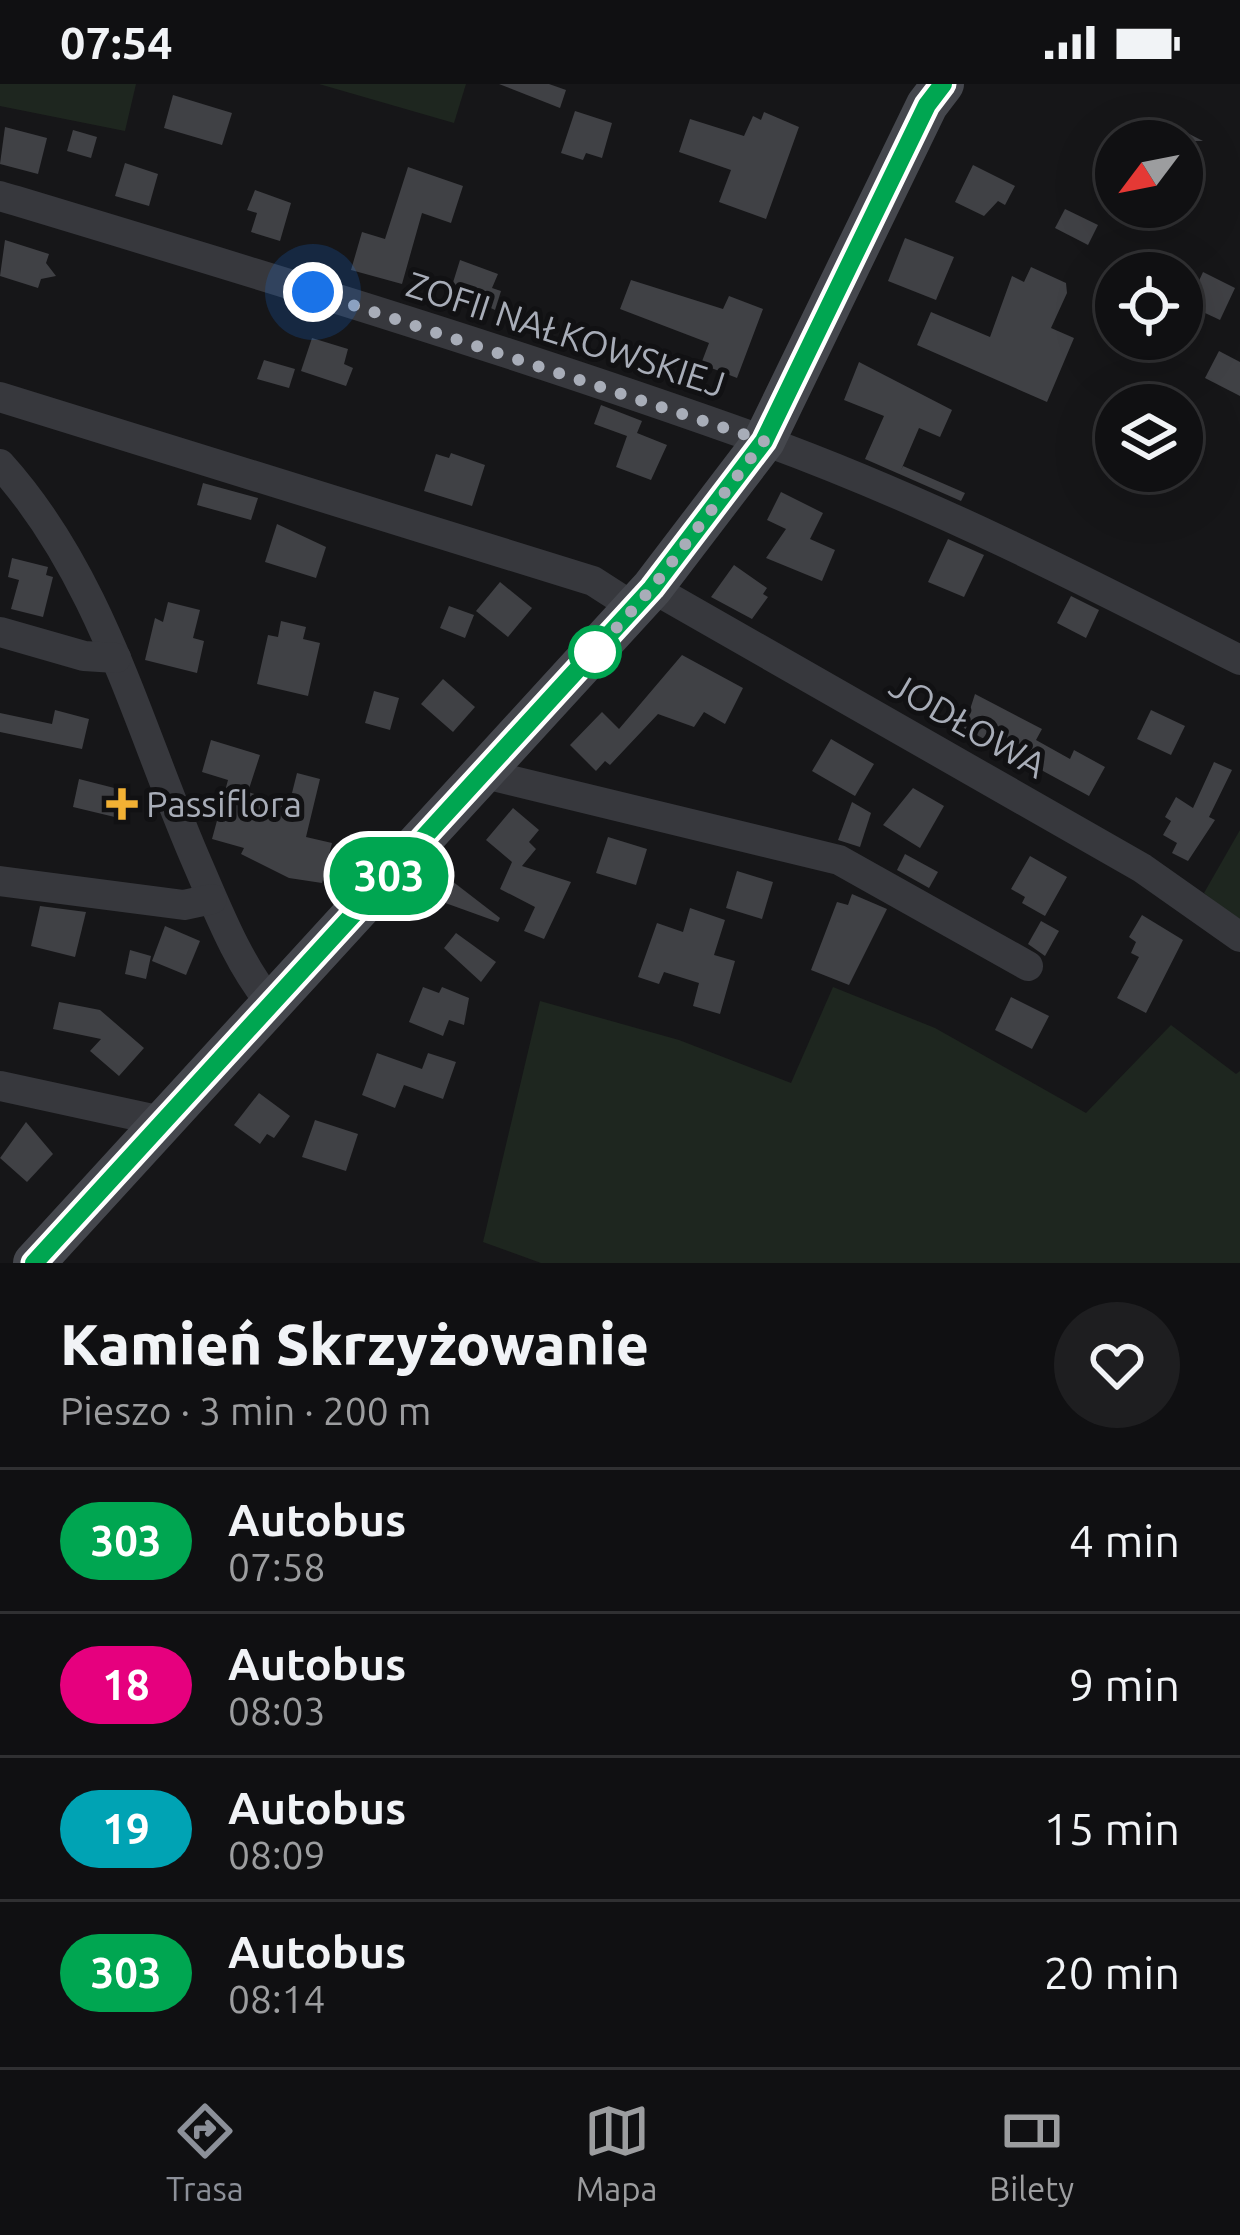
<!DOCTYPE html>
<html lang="pl">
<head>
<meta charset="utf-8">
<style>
  :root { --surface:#101012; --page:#1e1e20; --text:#f1f3f6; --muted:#9c9d9f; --line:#303032; --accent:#8c9099 }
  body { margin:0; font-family:Ubuntu,sans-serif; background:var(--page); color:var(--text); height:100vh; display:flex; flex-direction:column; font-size:45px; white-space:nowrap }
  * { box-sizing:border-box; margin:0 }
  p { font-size:39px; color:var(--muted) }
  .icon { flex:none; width:66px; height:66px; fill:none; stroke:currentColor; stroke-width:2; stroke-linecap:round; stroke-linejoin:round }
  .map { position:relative; height:1179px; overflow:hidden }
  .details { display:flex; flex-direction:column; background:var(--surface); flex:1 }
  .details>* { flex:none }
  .badge { padding:0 24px; border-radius:39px; font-size:42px; line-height:78px }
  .needle { width:78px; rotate:238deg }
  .tools { position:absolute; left:1095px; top:36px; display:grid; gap:24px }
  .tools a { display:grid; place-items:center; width:108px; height:108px; border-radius:50%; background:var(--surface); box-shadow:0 12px 48px #0002,0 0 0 3px var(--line); font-size:60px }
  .you { position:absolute; width:60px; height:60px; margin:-30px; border:9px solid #fff; border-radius:50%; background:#1a73e8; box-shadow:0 0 0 18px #1a73e833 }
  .map>.badge { position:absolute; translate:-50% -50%; box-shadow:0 0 0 6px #fff }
  .round { display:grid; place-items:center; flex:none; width:126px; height:126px; border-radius:63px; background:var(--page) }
  .head { display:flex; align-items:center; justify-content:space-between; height:204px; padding:0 60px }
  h1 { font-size:57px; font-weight:800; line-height:90px }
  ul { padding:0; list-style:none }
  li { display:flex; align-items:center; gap:36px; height:144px; padding:0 60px; border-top:3px solid var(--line) }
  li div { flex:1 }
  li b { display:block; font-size:45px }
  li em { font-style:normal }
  li .badge { min-width:132px; font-weight:700; text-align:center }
  .status { display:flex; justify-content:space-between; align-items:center; height:84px; padding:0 60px; background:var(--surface); direction:ltr }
  .status svg { height:33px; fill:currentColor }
  .tab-bar { display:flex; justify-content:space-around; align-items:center; height:168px; border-top:3px solid var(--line); background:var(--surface); font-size:33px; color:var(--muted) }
  .tab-bar a { display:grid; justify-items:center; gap:6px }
  .tab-bar .selected { color:var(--accent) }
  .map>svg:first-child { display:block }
  .green { fill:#1e261f }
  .building { fill:#404145 }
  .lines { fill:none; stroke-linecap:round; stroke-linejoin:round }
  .street { stroke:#37383d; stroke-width:30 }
  .secondary { stroke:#45474d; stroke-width:42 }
  .line-casing { stroke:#fff; stroke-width:27 }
  .line { stroke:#00a651; stroke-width:18 }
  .walk { stroke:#a8adb8; stroke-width:12; stroke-dasharray:0 21.6 }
  .stop-dot { fill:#fff; stroke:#00a651; stroke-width:6 }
  .poi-dot { fill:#f2b134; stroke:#111113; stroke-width:4.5 }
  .labels { text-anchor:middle; stroke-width:10; stroke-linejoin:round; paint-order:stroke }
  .street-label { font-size:36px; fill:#a8adb8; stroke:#111113 }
  .poi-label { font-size:36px; fill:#a8adb8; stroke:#111113; text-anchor:start }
</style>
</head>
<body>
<div class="status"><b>07:54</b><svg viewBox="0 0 49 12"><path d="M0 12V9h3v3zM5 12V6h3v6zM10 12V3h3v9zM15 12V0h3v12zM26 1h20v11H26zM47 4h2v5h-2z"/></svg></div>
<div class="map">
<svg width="1240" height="1179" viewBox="0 0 1240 1179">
  <rect width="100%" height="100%" fill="#161618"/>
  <g class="green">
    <path d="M 0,0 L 136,0 L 125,47 L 0,22 Z"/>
    <path d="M 319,0 L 466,0 L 454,39 Z"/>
    <path d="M 1240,746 L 1240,838 L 1204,809 Z"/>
    <path d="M 833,903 L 935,944 L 1086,1029 L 1171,941 L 1236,990 L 1240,987 L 1240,1179 L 541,1179 L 483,1158 L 540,917 L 679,956 L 791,999 Z"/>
  </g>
  <g class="building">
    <path d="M 499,0 L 549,0 L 566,6 L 560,24 Z"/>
    <path d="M 173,11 L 232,29 L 222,61 L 164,44 Z"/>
    <path d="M 575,27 L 612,39 L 602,74 L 586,69 L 583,76 L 561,69 Z"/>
    <path d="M 764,28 L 799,43 L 766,135 L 719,118 L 731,86 L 679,68 L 690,35 L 744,52 L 753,32 L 761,36 Z"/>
    <path d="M 1158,34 L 1203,57 L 1146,57 Z"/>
    <path d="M 5,43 L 47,54 L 38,90 L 0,80 Z"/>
    <path d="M 73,46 L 97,53 L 91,74 L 67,67 Z"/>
    <path d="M 125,79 L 158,90 L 149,122 L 115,112 Z"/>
    <path d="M 973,81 L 1015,102 L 1005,121 L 998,117 L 984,132 L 955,118 Z"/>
    <path d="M 408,83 L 463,102 L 451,139 L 422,129 L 402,200 L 351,186 L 362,148 L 385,155 Z"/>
    <path d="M 255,106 L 291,119 L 280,157 L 251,148 L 257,129 L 247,126 Z"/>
    <path d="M 1065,125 L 1098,141 L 1088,161 L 1055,144 Z"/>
    <path d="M 905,154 L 954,173 L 936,216 L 888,197 Z"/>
    <path d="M 5,156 L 49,170 L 46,179 L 56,192 L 41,195 L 38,204 L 0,192 Z"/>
    <path d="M 460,176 L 498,190 L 492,204 L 501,207 L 495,226 L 451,205 Z"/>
    <path d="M 1031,183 L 1066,199 L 1067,209 L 1051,244 L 1074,254 L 1047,318 L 917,261 L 931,228 L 990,253 L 1012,192 L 1024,198 Z"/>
    <path d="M 1203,188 L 1235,204 L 1220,236 L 1188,221 Z"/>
    <path d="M 631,196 L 723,225 L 729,212 L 763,225 L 737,294 L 701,280 L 709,259 L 620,225 Z"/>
    <path d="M 312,254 L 348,265 L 344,280 L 353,284 L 346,302 L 301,287 Z"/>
    <path d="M 1219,267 L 1240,278 L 1240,312 L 1205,294 Z"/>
    <path d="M 264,276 L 295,285 L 289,304 L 257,295 Z"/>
    <path d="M 859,278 L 952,326 L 940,353 L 919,344 L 901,386 L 903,382 L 965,409 L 961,417 L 865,375 L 884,332 L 844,316 Z"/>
    <path d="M 601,321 L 642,337 L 637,349 L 667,361 L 651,396 L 616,383 L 627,352 L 594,340 Z"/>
    <path d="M 451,369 L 485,381 L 472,422 L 424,407 L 436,370 L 449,374 Z"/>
    <path d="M 203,399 L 258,414 L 251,436 L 197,421 Z"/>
    <path d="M 781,408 L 823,429 L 810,455 L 835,466 L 822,497 L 766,474 L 786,445 L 767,436 Z"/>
    <path d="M 277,440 L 326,463 L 316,494 L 265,478 Z"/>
    <path d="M 948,455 L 984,471 L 964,513 L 928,498 Z"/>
    <path d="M 12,474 L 48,483 L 46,491 L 53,493 L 43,533 L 11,525 L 19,496 L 8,493 Z"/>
    <path d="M 734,481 L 767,504 L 763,510 L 768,513 L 752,535 L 711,513 Z"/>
    <path d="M 500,498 L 532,524 L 508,553 L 476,527 Z"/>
    <path d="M 1071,512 L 1099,526 L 1086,554 L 1057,539 Z"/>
    <path d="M 168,518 L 200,526 L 193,554 L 204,557 L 197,589 L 145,576 L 155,534 L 163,538 Z"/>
    <path d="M 449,522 L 474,531 L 465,554 L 440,544 Z"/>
    <path d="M 281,537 L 306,543 L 303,555 L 320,559 L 308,612 L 257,600 L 268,551 L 278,553 Z"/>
    <path d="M 682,571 L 743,604 L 725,640 L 704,628 L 694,643 L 658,630 L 610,681 L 605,677 L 596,687 L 570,661 L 602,628 L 619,645 Z"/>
    <path d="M 443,595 L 475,623 L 453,648 L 421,620 Z"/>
    <path d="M 374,607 L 399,614 L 390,646 L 365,639 Z"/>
    <path d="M 975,610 L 1042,645 L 1036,656 L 1070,675 L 1074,666 L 1105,683 L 1089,712 L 964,644 Z"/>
    <path d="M 55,626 L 89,635 L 82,665 L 0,648 L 0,629 L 52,640 Z"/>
    <path d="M 1151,626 L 1185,642 L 1171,671 L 1137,655 Z"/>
    <path d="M 831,655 L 874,680 L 855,712 L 812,687 Z"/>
    <path d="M 211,656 L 260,671 L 248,708 L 289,721 L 297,689 L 320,695 L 306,753 L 332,759 L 322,799 L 289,794 L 241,770 L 244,764 L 212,755 L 228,696 L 202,688 Z"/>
    <path d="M 1214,678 L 1232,686 L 1209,733 L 1215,736 L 1188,777 L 1172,769 L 1177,759 L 1163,751 L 1171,737 L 1165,733 L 1176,713 L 1193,724 Z"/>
    <path d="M 79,695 L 130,708 L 123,735 L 73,723 Z"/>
    <path d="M 913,704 L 944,722 L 920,764 L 883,741 Z"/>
    <path d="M 852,718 L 871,729 L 860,763 L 838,756 Z"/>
    <path d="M 513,724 L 539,746 L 529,758 L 536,765 L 522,782 L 571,798 L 544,855 L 524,847 L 535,823 L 500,805 L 512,778 L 486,756 Z"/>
    <path d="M 608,753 L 647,765 L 636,801 L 596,789 Z"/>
    <path d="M 905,770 L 938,788 L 929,804 L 897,786 Z"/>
    <path d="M 1030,772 L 1067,793 L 1045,832 L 1022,819 L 1025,813 L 1011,805 Z"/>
    <path d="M 737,787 L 773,798 L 762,835 L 726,824 Z"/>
    <path d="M 452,797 L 500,834 L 498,838 L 437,816 Z"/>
    <path d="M 852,810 L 887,825 L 849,901 L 811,886 L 837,818 L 848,821 Z"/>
    <path d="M 40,822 L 86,828 L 75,873 L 31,862 Z"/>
    <path d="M 690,824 L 725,836 L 714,871 L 735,877 L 720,930 L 693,922 L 699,899 L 664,888 L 659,900 L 638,893 L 657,839 L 683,848 Z"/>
    <path d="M 1142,831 L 1183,856 L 1146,929 L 1117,914 L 1139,873 L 1131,869 L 1136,858 L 1129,853 Z"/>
    <path d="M 1041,837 L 1059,847 L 1045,872 L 1028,860 Z"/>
    <path d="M 165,842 L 200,857 L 186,891 L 152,877 Z"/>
    <path d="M 456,849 L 496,878 L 481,898 L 444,864 Z"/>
    <path d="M 130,866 L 151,872 L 146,895 L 125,890 Z"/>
    <path d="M 423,903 L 439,909 L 442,903 L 469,914 L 464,941 L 449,936 L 443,952 L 409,938 Z"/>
    <path d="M 1011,913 L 1049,932 L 1032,965 L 995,946 Z"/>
    <path d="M 59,918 L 100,926 L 144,964 L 119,992 L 90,967 L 101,955 L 53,945 Z"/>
    <path d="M 377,969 L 422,985 L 428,969 L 456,978 L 443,1015 L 404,1001 L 395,1024 L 362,1011 Z"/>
    <path d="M 259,1009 L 290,1032 L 274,1054 L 267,1050 L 260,1060 L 234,1041 Z"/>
    <path d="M 315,1036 L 358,1050 L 346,1087 L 302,1073 Z"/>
    <path d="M 26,1038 L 53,1070 L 27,1098 L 0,1074 Z"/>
  </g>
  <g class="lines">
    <g class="street">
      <path d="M 0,112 C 255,189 511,266 762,356 C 927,416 1084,496 1240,576"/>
      <path d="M 0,313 L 593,497 L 635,524"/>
      <path d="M 0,380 C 102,493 138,644 198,781 C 218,827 239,881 271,919"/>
      <path d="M 652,504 L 1142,784 L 1240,853"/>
      <path d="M 0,548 L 84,572 L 116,574"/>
      <path d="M 485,690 L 839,776 L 1028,882"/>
      <path d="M 0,797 L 184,821 L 212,815"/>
      <path d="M 0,1002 L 166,1038"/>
    </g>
    <path class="secondary" d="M 34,1179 L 652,504 L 764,357 L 927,21 L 943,0"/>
  </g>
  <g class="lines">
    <g class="line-casing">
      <path id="line" d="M 34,1179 L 652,504 L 764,357 L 927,21 L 943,0"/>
    </g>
    <use href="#line" class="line"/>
    <path class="walk" d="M 313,208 L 764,357 L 652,504 L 595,568"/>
  </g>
  <circle class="stop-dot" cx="595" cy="568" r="24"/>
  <path class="poi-dot" d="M116 702h12v12h12v12h-12v12h-12v-12h-12v-12h12z"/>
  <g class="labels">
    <g class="street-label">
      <text transform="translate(566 250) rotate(18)" y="13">ZOFII NAŁKOWSKIEJ</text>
      <text transform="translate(968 641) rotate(30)" y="13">JODŁOWA</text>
    </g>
    <g class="poi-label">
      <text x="146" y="733">Passiflora</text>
    </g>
  </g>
</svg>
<div class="tools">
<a><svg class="needle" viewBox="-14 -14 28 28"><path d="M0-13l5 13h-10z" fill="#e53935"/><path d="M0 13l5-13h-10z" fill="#9c9d9f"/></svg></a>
<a><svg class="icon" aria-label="locate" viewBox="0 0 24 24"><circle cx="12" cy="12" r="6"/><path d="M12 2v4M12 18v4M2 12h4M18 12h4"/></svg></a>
<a><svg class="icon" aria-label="layers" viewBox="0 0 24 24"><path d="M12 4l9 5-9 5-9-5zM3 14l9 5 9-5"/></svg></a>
</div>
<div class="you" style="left:313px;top:208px"></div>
<b class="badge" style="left:389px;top:792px;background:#00a651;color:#fff">303</b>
</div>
<section class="details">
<div class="head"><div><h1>Kamień Skrzyżowanie</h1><p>Pieszo · 3 min · 200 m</p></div><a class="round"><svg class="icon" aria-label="heart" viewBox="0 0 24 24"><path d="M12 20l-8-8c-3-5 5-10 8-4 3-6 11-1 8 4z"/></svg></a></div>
<ul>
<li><span class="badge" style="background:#00a651;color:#fff">303</span><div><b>Autobus</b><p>07:58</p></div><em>4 min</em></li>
<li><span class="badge" style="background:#e6007e;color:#fff">18</span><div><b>Autobus</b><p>08:03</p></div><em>9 min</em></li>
<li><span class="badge" style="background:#00a3b4;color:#fff">19</span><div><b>Autobus</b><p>08:09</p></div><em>15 min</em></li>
<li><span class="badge" style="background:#00a651;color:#fff">303</span><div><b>Autobus</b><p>08:14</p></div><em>20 min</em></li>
</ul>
</section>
<nav class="tab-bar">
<a class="selected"><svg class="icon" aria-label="directions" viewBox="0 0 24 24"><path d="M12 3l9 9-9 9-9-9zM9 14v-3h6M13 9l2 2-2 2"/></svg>Trasa</a>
<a><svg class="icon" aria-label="map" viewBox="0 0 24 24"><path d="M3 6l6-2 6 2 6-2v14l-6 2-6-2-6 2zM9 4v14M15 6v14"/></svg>Mapa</a>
<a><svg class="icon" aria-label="tickets" viewBox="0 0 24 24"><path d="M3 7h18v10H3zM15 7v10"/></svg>Bilety</a>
</nav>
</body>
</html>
